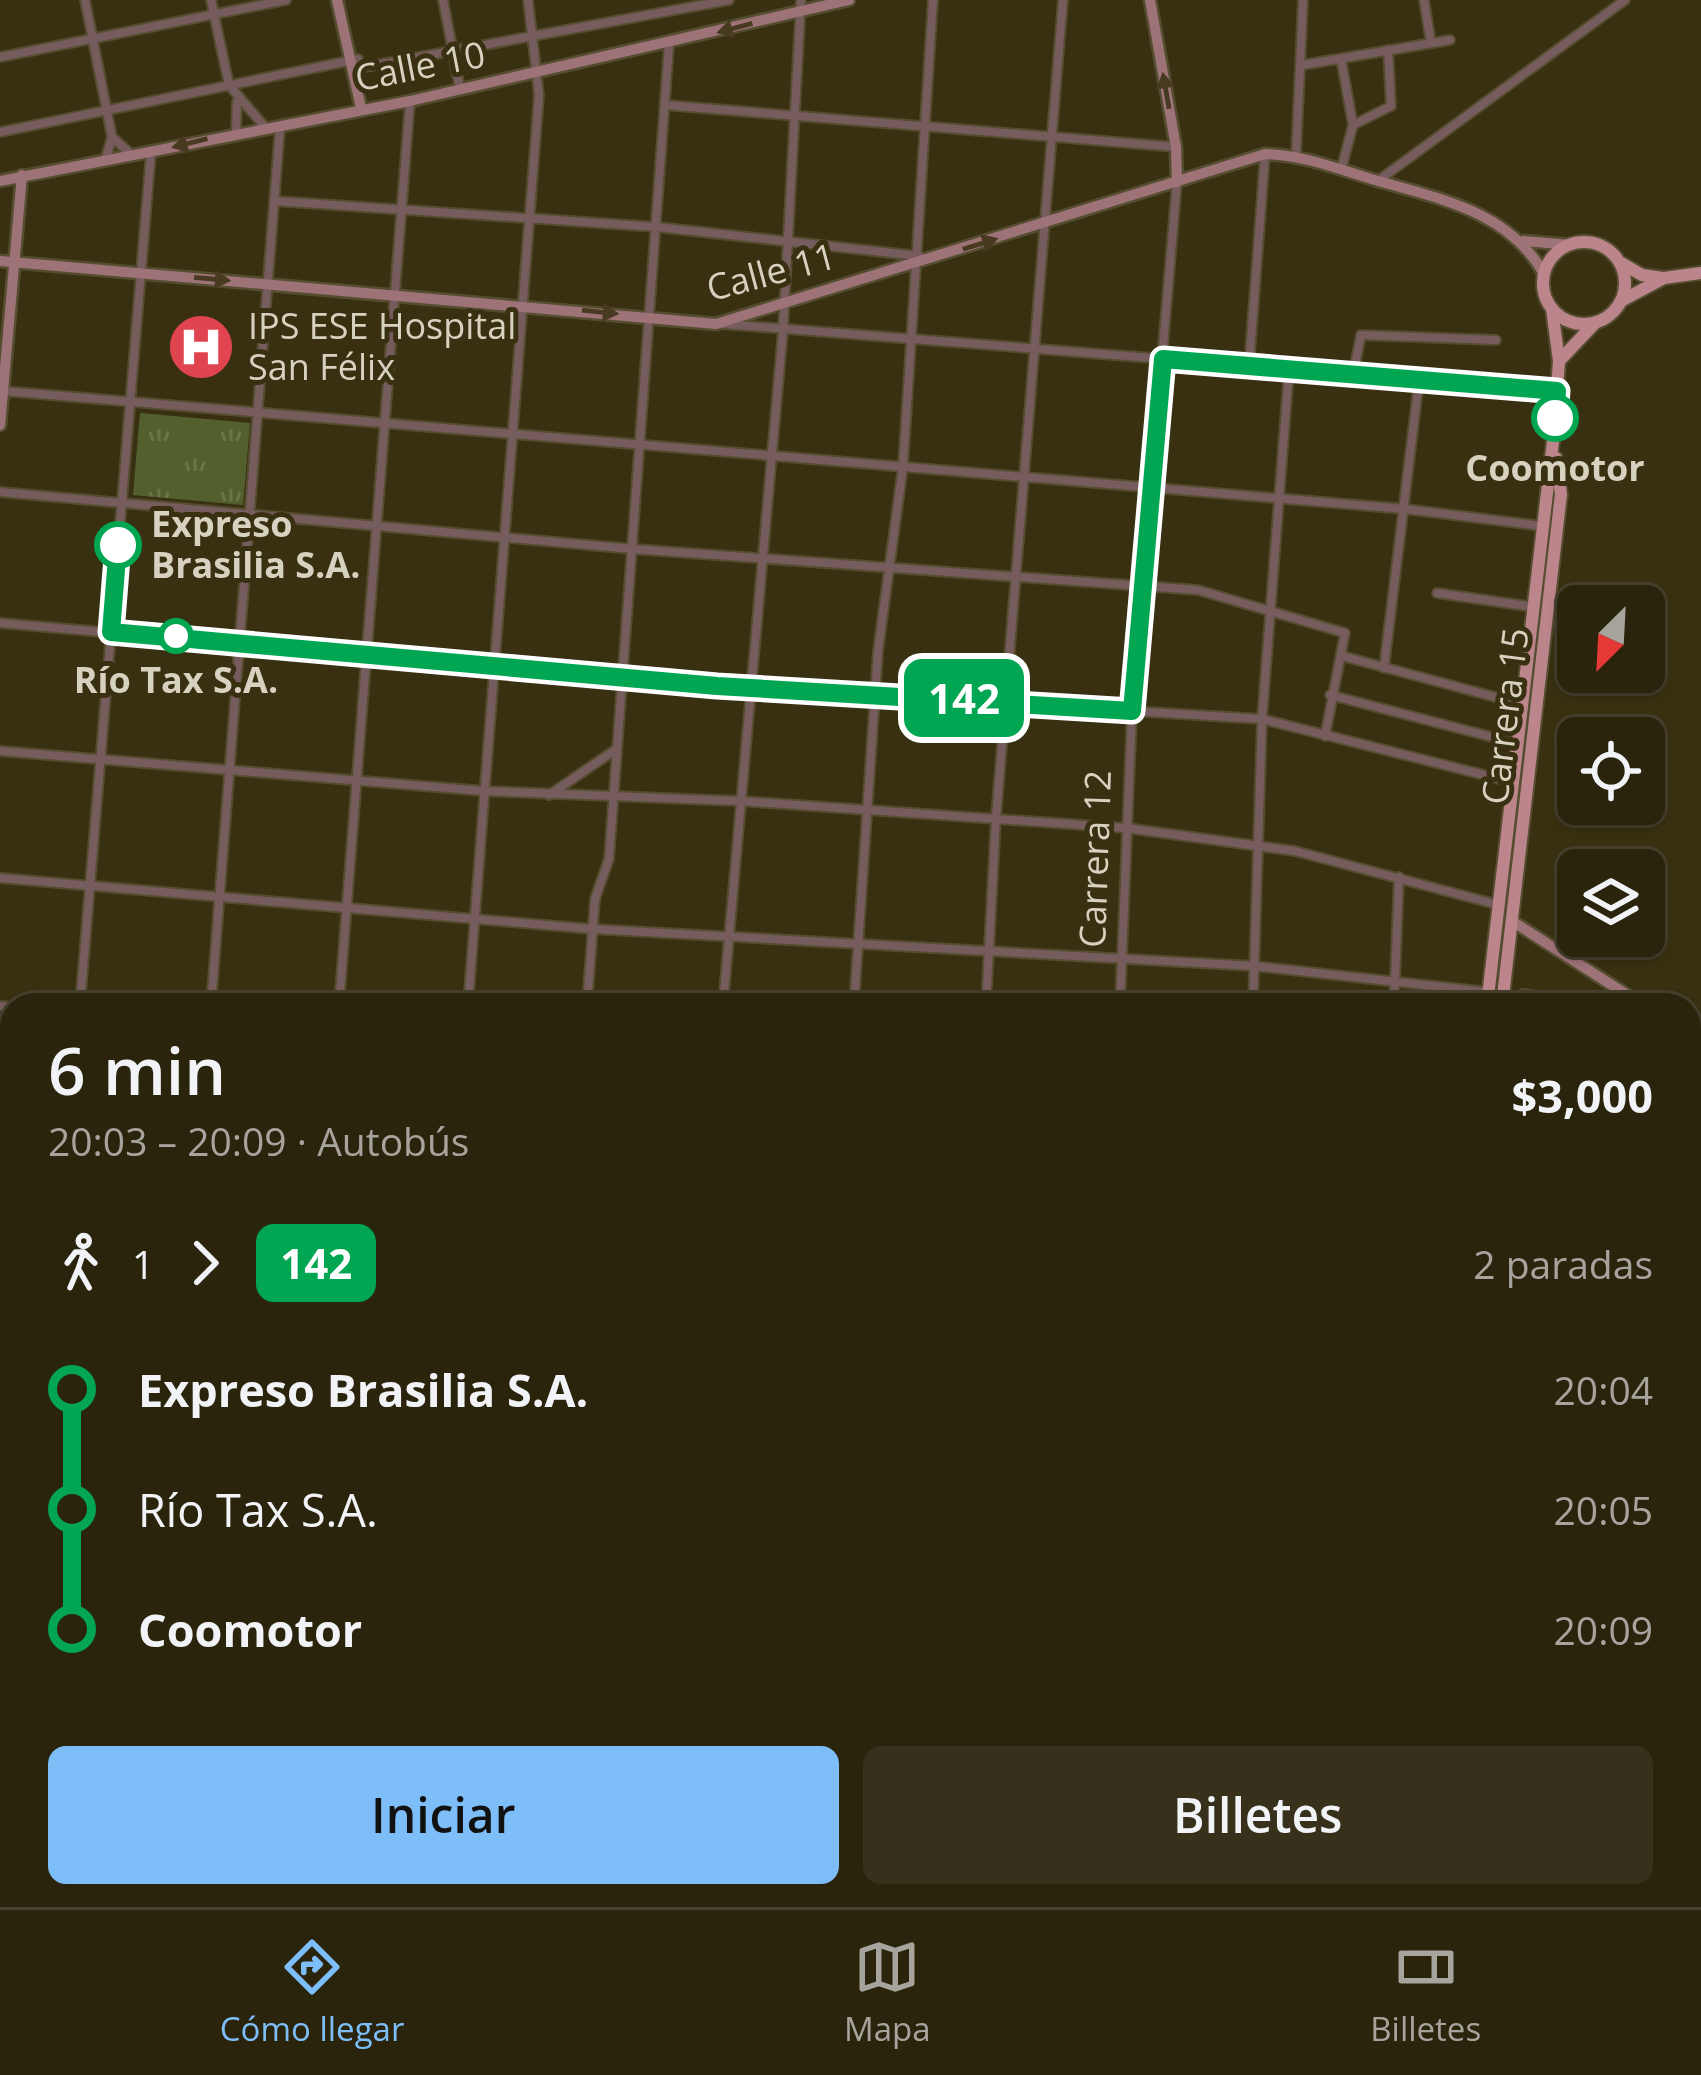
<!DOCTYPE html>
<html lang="es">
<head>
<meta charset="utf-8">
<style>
  :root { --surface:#2b240d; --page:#37301b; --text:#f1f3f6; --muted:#a6a49d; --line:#47412e; --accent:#7dbef9 }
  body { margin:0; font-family:"Open Sans",sans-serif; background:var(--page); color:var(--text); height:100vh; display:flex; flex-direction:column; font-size:45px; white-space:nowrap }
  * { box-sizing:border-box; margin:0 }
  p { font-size:39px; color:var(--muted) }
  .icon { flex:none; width:66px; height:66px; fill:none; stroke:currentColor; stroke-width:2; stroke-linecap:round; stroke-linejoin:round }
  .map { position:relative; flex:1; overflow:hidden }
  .sheet { position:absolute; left:0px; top:993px; width:1701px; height:915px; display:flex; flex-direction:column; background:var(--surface); border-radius:36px 36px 0 0; box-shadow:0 3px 9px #0004,0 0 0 3px var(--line) }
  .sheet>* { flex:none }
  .badge { padding:0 24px; border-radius:18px; font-size:42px; line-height:78px }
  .needle { width:78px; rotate:204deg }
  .buttons { position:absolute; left:1557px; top:585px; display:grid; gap:24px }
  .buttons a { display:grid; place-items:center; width:108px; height:108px; border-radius:18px; background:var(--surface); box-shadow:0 3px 9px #0004,0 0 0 3px var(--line); font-size:60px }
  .map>.badge { position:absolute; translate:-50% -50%; box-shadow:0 0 0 6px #fff }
  .legs { display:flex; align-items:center; gap:18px; height:132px; padding:0 48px; font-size:39px }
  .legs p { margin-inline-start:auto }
  .head { display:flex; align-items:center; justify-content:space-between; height:204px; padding:0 48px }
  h1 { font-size:66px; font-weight:600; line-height:90px }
  .button { display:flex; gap:24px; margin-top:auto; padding:24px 48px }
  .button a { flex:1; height:138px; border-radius:18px; background:var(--accent); color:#111; font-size:48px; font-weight:600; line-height:138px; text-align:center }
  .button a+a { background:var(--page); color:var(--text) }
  ul { padding:0 48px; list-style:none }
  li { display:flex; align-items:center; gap:42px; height:120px; font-size:45px }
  li i { display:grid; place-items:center; width:18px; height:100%; margin:0 15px; background:currentColor }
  li i::after { content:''; width:30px; height:30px; margin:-15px; border:9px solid; border-radius:50%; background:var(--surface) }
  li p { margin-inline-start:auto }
  li:first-child i { background:linear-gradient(#0000 50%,currentColor 0) }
  li:last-child i { background:linear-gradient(currentColor 50%,#0000 0) }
  .menu { display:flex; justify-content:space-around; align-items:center; height:168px; border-top:3px solid var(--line); background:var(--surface); font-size:33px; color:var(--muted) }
  .menu a { display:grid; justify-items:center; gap:6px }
  .menu .active { color:var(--accent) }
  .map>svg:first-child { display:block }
  .park { fill:url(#park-tufts) }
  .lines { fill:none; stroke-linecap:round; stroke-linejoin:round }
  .street-casing { stroke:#554d30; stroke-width:12 }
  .secondary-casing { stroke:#554d30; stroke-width:15 }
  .primary-casing { stroke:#554d30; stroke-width:16 }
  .street { stroke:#775c5e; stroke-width:8 }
  .secondary { stroke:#9e7378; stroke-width:10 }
  .primary { stroke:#bc858b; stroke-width:12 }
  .oneway { fill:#483a20 }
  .line-1-casing { stroke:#fff; stroke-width:27 }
  .line-1 { stroke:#00a651; stroke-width:18 }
  .stop-1-dot { fill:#fff; stroke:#00a651; stroke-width:6 }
  .labels { text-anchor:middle; stroke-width:10; stroke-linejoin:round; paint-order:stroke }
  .street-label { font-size:36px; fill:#d7d2c0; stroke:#393011 }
  .poi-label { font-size:36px; fill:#d7d2c0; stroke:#393011; text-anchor:start }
  .stop-label { font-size:36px; font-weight:bold; fill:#d7d2c0; stroke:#393011 }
</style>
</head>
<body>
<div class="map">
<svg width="1701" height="1907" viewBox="0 0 1701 1907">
  <defs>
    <pattern id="park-tufts" width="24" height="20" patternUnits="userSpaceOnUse" patternTransform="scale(3)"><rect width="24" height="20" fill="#545f2e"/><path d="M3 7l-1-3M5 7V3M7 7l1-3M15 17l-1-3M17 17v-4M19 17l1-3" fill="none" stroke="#6c754a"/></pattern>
  </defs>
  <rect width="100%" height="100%" fill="#393011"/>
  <path class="park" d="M 140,413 L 250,423 L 243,505 L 133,495 Z"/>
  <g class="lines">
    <g class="street-casing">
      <g id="street">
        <path d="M 85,0 L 112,137 L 105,161"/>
        <path d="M 211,0 L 229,85 L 264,126"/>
        <path d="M 443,0 L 460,89"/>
        <path d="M 1424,0 L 1431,43"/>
        <path d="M 0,57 L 286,0"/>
        <path d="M 1341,59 L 1353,125"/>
        <path d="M 1302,65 L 1450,40"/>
        <path d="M 354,69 L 729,0"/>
        <path d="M 665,105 L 1176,147"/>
        <path d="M 236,131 L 237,102"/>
        <path d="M 0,132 L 358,59"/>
        <path d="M 112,137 L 132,155"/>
        <path d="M 1296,155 L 1303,0"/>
        <path d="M 1341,170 L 1353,125 L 1391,106 L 1388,50"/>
        <path d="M 1379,180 L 1625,0"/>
        <path d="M 275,201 L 657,227 L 919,256"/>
        <path d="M 723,324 L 1557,390"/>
        <path d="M 1249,367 L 1265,155"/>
        <path d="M 1353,375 L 1361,335 L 1496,340"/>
        <path d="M 3,391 L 1405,509 L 1542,526"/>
        <path d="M 0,492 L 633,549 L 1198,590 L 1345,633 L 1325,736"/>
        <path d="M 1437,593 L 1534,607"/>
        <path d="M 0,623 L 717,686 L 1262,719 L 1512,782"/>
        <path d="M 1342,656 L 1521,704"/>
        <path d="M 1384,668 L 1419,381"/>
        <path d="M 1330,695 L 1519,744"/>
        <path d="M 0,751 L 484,791 L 740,801 L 1126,828 L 1295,851 L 1499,905"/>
        <path d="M 549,795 L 615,750"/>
        <path d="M 0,878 L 592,929 L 1254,966 L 1488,992"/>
        <path d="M 80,1005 L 151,152"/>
        <path d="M 211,1005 L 280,127"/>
        <path d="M 339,1005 L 410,101"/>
        <path d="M 468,1005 L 539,95 L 528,0"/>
        <path d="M 587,1005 L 595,899 L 609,859 L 669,45"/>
        <path d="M 723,1005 L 783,330 L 801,0"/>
        <path d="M 854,1005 L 878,651 L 903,466 L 933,0"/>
        <path d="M 986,1005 L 996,818 L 1063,0"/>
        <path d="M 1120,1005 L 1132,711 L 1177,182"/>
        <path d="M 1253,1005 L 1262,719 L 1289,370"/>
        <path d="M 1394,1005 L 1399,877"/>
        <path d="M 1517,1005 L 1523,994 L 1603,1005"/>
        <path d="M 0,1006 L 12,1007"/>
        <path d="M 1689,1099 L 1701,1101"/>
        <path d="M 0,1136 L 12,1137"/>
        <path d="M 1689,1146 L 1701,1147"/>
        <path d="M 1689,1194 L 1701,1196"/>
        <path d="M 0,1265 L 12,1266"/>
        <path d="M 0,1392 L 12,1393"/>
        <path d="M 0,1524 L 12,1525"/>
        <path d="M 0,1650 L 12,1652"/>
        <path d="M 274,1896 L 281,1907"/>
        <path d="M 404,1896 L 404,1907"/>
        <path d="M 291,1907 L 305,1896"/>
        <path d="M 453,1907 L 453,1896"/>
        <path d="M 502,1907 L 502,1896"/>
      </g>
    </g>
    <g class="secondary-casing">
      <g id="secondary">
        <path d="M 337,0 L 361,108"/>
        <path d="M 1150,0 L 1176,147 L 1177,182"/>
        <path d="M 0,181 L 410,101 L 849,0"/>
        <path d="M 1523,241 L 1571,245"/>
        <path d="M 0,261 L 716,324 L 1265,154 C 1304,155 1338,169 1375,180 C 1440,199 1509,211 1544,274"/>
        <path d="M 0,425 L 22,175"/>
        <path d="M 1512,921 L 1643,1005"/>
        <path d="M 1689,1036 L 1701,1047"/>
      </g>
    </g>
    <g class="primary-casing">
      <g id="primary">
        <circle cx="1584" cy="283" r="41"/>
        <path d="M 1621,263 L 1642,275 L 1663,278"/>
        <path d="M 1621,301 L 1664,278 L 1701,273"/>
        <path d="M 1559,361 L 1595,323"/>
        <path d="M 1487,1005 L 1554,433 L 1559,361 L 1552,309"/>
        <path d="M 1502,1005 L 1561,494 L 1556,458"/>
        <path d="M 530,1907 L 580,1896"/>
        <path d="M 587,1907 L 729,1896"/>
      </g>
    </g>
    <use href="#street" class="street"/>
    <use href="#secondary" class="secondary"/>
    <use href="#primary" class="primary"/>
  </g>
  <defs><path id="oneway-solid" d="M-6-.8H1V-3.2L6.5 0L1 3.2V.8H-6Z" transform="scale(3)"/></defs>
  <g class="oneway">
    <use href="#oneway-solid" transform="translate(735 28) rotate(165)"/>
    <use href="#oneway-solid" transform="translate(1166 91) rotate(-100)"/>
    <use href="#oneway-solid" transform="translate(190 143) rotate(166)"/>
    <use href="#oneway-solid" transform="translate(980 244) rotate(-17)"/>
    <use href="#oneway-solid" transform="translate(212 279) rotate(5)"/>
    <use href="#oneway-solid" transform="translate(600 312) rotate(6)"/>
  </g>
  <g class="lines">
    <g class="line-1-casing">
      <path id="line-1" d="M 118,545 L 111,632 L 717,686 L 1132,711 L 1163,359 L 1557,391 L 1555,418"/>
    </g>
    <use href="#line-1" class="line-1"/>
  </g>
  <defs>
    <g id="hospital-disc" transform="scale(3.45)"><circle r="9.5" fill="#e0444e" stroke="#393011"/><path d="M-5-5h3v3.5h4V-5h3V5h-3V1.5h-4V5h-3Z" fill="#fff"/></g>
  </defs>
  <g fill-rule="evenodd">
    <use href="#hospital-disc" x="201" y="347"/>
  </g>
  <g class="stop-1-dot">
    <circle cx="1555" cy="418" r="21"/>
    <circle cx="118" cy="545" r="21"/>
    <circle cx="176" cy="636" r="15"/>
  </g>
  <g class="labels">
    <g class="street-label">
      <text transform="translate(420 66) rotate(-11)" y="13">Calle 10</text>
      <text transform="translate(771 272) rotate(-15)" y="13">Calle 11</text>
      <text transform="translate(1505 716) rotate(-83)" y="13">Carrera 15</text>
      <text transform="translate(1095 859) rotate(-88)" y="13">Carrera 12</text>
    </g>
    <g class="poi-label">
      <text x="248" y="339">IPS ESE Hospital<tspan x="248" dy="41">San Félix</tspan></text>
    </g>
    <g class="stop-label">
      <text x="1555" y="481">Coomotor</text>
      <text x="151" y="537" text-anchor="start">Expreso<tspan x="151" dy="41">Brasilia S.A.</tspan></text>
      <text x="176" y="693">Río Tax S.A.</text>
    </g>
  </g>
</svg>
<div class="buttons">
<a><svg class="needle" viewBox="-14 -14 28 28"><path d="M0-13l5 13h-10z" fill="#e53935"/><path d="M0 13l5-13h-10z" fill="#a6a49d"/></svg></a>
<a><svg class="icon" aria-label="locate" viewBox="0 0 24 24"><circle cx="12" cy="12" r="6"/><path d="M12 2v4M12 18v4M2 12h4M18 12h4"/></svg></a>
<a><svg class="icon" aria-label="layers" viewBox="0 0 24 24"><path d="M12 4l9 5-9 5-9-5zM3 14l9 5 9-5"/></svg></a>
</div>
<b class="badge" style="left:964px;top:698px;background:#00a651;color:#fff">142</b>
<section class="sheet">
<div class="head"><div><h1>6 min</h1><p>20:03 – 20:09 · Autobús</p></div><b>$3,000</b></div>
<div class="legs"><svg class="icon" aria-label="walk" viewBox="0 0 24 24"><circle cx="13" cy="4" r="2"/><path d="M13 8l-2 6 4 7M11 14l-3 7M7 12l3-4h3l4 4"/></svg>1<svg class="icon" aria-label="forward" viewBox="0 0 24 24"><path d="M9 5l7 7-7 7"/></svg><b class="badge" style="background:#00a651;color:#fff">142</b><p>2 paradas</p></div>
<ul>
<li><i style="color:#00a651"></i><b>Expreso Brasilia S.A.</b><p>20:04</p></li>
<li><i style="color:#00a651"></i><span>Río Tax S.A.</span><p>20:05</p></li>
<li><i style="color:#00a651"></i><b>Coomotor</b><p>20:09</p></li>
</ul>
<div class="button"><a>Iniciar</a><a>Billetes</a></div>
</section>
</div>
<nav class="menu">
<a class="active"><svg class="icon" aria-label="directions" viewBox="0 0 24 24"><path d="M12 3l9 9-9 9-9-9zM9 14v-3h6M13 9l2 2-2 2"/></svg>Cómo llegar</a>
<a><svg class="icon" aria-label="map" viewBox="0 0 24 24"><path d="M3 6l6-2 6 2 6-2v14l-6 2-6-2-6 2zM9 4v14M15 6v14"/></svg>Mapa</a>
<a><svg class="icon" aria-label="tickets" viewBox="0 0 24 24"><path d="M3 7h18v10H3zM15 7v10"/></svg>Billetes</a>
</nav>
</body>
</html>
